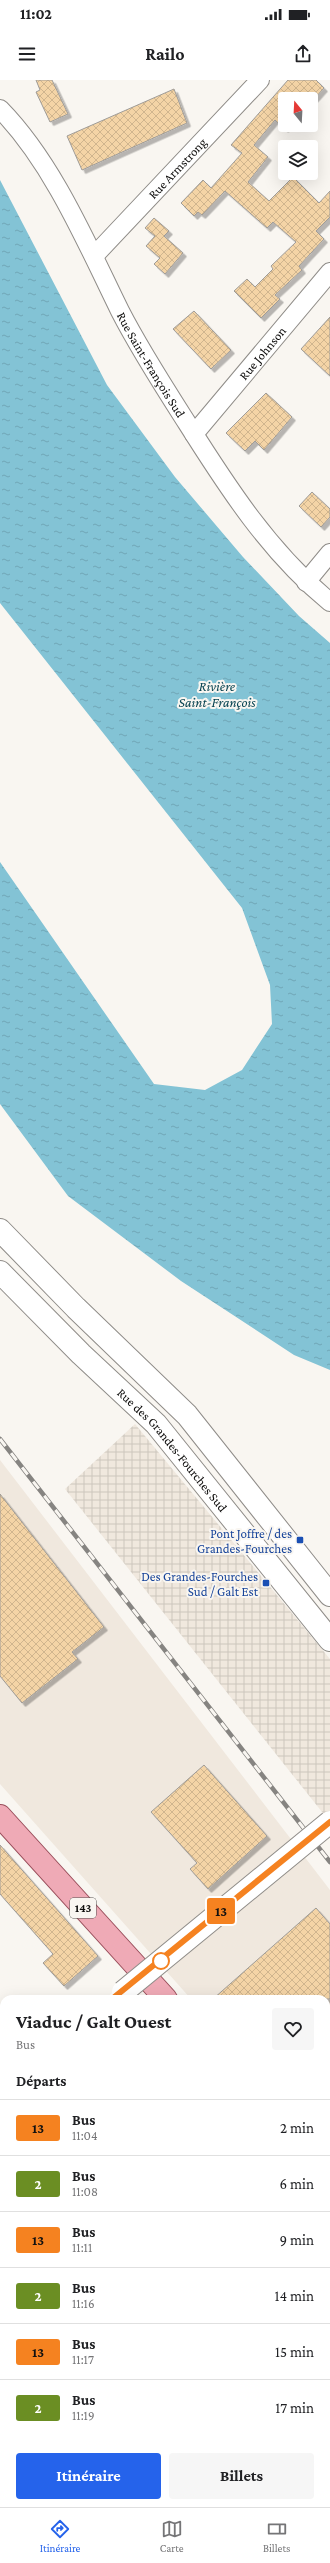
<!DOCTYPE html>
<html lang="fr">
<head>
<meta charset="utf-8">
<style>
  :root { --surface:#fff; --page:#f6f6f6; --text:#202124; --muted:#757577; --line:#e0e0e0; --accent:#2563eb }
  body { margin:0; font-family:"Crimson Pro",serif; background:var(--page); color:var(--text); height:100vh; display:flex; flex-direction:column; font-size:15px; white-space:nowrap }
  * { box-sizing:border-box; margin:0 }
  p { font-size:13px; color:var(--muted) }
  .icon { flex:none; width:22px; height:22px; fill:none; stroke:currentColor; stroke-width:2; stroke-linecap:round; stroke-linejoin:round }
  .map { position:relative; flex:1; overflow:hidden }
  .panel { position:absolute; left:0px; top:1915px; width:330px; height:512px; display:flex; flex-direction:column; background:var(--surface); border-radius:12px 12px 0 0; box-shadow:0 4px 16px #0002 }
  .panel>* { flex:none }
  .badge { padding:0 8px; border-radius:3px; font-size:14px; line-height:26px }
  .needle { width:26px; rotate:342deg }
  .controls { position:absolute; left:278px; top:12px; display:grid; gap:8px }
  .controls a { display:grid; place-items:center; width:40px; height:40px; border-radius:4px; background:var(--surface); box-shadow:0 4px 16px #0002; font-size:20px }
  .map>.badge { position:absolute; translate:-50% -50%; box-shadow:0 0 0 2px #fff }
  h2 { padding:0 16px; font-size:15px; line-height:36px }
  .round { display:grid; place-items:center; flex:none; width:42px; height:42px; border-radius:4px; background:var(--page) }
  .summary { display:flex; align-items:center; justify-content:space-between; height:68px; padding:0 16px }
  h1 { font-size:19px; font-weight:700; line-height:30px }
  .primary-button { display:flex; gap:8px; margin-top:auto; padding:8px 16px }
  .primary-button a { flex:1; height:46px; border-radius:4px; background:var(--accent); color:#fff; font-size:16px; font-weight:700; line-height:46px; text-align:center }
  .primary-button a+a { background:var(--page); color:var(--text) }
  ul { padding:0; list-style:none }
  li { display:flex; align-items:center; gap:12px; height:56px; padding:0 16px; border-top:1px solid var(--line) }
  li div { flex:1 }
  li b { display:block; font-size:15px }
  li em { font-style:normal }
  li .badge { min-width:44px; font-weight:700; text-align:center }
  .status { display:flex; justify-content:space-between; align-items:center; height:28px; padding:0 20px; background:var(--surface); direction:ltr }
  .status svg { height:11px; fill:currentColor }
  header { display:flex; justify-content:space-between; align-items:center; height:52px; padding:0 16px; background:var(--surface); font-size:18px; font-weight:700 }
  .menu { display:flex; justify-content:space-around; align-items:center; height:56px; border-top:1px solid var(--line); background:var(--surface); font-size:11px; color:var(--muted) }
  .menu a { display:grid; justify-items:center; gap:2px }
  .menu .selected { color:var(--accent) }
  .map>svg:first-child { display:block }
  .built { fill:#f0e8de }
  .industrial { fill:url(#industrial-grid) }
  .water { fill:url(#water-ripples) }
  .building { fill:url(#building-cross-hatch); stroke:#9f9c98; filter:url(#shadow) }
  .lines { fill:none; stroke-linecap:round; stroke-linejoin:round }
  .minor-casing { stroke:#8f8c88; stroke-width:20 }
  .secondary-casing { stroke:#8f8c88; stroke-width:24 }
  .primary-casing { stroke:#994e5b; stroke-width:24 }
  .minor { stroke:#fff; stroke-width:18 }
  .secondary { stroke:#fff; stroke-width:22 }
  .primary { stroke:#efaab6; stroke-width:22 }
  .rail-casing { stroke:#868481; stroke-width:4.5 }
  .rail { stroke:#f9f6f1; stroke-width:3; stroke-dasharray:9; stroke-linecap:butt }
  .secondary-bridge-casing { stroke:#8f8c88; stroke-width:24; stroke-linecap:butt }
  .secondary-bridge { stroke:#fff; stroke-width:22 }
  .line-casing { stroke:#fff; stroke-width:9 }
  .line { stroke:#f58220; stroke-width:6 }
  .transit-dot { fill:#1a4fb4; stroke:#f9f6f1; stroke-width:1.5 }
  .stop-dot { fill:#fff; stroke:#f58220; stroke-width:2 }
  .labels { text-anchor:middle; stroke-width:4; stroke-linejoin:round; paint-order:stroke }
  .shield { fill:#f9f6f1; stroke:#545250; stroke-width:1 }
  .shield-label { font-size:12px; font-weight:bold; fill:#0d0c0b }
  .street-label { font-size:13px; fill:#0d0c0b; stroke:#f9f6f1 }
  .transit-label { font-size:13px; fill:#164399; stroke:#f9f6f1; text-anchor:end }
  .water-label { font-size:14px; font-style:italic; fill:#064250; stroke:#f9f6f1 }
</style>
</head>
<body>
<div class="status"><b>11:02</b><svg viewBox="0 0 49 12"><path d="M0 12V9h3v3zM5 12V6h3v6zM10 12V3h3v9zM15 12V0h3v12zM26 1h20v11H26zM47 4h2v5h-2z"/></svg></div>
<header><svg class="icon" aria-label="menu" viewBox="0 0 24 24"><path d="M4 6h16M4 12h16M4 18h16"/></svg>Railo<svg class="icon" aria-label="share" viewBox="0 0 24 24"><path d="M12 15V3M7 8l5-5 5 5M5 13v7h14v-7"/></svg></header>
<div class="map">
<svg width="330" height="2427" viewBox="0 0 330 2427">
  <defs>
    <pattern id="industrial-grid" width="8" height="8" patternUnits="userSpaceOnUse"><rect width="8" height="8" fill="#f0e8de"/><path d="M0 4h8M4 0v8" fill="none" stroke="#cdc6bd"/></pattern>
    <pattern id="water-ripples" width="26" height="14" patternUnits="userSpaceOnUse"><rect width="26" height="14" fill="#83c3d5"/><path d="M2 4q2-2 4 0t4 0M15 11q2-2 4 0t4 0" fill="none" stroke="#70a6b6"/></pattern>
    <pattern id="building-cross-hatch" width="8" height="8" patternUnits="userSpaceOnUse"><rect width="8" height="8" fill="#f4d4a6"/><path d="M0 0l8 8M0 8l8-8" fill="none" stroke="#d0b58e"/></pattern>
    <filter id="shadow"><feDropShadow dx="3.5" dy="3.5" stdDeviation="0" flood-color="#0004"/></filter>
  </defs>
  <rect width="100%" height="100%" fill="#f9f6f1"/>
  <path class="built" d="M 0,1380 L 330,1810 L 330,2068 L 326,2064 L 326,1919 L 191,1919 L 0,1704 Z"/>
  <path class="industrial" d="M 135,1344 L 330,1579 L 330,1742 L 65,1409 Z"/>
  <path class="water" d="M 0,100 L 107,305 L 175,397 L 243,477 L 299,536 L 330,563 L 330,1290 L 294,1275 L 181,1201 L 68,1116 L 0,1024 L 0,782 L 154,1004 L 205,1010 L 242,990 L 272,944 L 270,905 L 242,828 L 0,523 Z"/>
  <g class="building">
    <path d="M 36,0 L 52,0 L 68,34 L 50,42 L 36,12 L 40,10 Z"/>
    <path d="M 288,0 L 316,0 L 324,8 L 314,19 L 285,19 L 285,49 L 275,40 L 254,65 L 268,77 L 248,102 L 269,121 L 293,97 L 319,123 L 330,111 L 330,137 L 316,151 L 324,159 L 299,186 L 302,190 L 275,215 L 280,219 L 261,238 L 234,211 L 247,199 L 255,207 L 273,189 L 271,186 L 296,162 L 273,142 L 267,148 L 225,111 L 202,135 L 198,132 L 194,136 L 181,123 L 203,100 L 211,108 L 242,73 L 231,65 Z"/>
    <path d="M 174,9 L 187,43 L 82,90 L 67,56 Z"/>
    <path d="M 154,138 L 169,151 L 164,156 L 183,173 L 165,194 L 154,184 L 160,178 L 146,166 L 155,156 L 145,148 Z"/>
    <path d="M 194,231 L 231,270 L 211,289 L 173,249 Z"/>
    <path d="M 330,237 L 330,296 L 301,269 Z"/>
    <path d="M 266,313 L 292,337 L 264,370 L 255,361 L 245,371 L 226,353 Z"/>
    <path d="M 312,412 L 330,429 L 330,437 L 321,447 L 299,426 Z"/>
    <path d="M 0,1414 L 104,1547 L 72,1572 L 78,1579 L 22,1623 L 0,1596 Z"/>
    <path d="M 204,1685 L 267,1756 L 208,1809 L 190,1789 L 197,1783 L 151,1732 Z"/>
    <path d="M 0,1765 L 98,1876 L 64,1906 L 43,1883 L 53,1874 L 0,1814 Z"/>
    <path d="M 316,1828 L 330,1844 L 330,1919 L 213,1919 Z"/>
  </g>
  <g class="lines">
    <g class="minor-casing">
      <g id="minor">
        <path id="s1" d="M 0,29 C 53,83 87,164 120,231 C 140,270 164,307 187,343 C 228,408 270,473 330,522"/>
        <path id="s2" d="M 94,176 L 260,0"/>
        <path id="s3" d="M 194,354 L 330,192"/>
        <path d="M 306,502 L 330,473"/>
        <path d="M 0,2062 L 4,2065"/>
        <path d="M 326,2164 L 330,2163"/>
        <path d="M 0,2232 L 4,2231"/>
        <path d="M 93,2423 L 94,2427"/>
        <path d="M 297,2423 L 298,2427"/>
      </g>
    </g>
    <g class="secondary-casing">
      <g id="secondary">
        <path d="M 0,1150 L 76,1228 L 187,1335 L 330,1515"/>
        <path id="s4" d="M 0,1192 L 81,1274 L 156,1344 L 330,1560"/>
        <path d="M 0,1955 L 4,1959"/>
      </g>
    </g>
    <g class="primary-casing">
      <g id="primary">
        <path d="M 0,1736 L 166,1919"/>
        <path d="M 326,2092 L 330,2096"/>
      </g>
    </g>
    <use href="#minor" class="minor"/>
    <use href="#secondary" class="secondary"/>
    <use href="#primary" class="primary"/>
    <g class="rail-casing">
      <path id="rail" d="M 0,1359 L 330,1782"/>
    </g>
    <use href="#rail" class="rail"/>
    <g class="secondary-bridge-casing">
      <path id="secondary-bridge" d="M 123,1912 L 330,1742"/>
    </g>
    <use href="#secondary-bridge" class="secondary-bridge"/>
  </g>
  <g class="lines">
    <g class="line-casing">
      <path id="line" d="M 112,1919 L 330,1742"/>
    </g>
    <use href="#line" class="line"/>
  </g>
  <g class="transit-dot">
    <rect x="296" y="1456" width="8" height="8" rx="2"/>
    <rect x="262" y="1499" width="8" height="8" rx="2"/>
  </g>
  <circle class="stop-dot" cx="161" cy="1881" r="8"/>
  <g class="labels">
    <rect class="shield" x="70" y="1818" width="26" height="20" rx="3"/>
    <g class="shield-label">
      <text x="83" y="1832">143</text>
    </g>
    <g class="street-label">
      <text dy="5" stroke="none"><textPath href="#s2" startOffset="121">Rue Armstrong</textPath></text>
      <text dy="5" stroke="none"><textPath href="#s3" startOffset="106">Rue Johnson</textPath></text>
      <text dy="5" stroke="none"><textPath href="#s1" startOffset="298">Rue Saint-François Sud</textPath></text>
      <text dy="5" stroke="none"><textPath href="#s4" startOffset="248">Rue des Grandes-Fourches Sud</textPath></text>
    </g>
    <g class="transit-label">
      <text x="292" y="1458">Pont Joffre / des<tspan x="292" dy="15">Grandes-Fourches</tspan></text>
      <text x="258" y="1501">Des Grandes-Fourches<tspan x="258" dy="15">Sud / Galt Est</tspan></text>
    </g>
    <g class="water-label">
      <text x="217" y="611">Rivière<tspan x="217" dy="16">Saint-François</tspan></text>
    </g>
  </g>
</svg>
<div class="controls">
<a><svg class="needle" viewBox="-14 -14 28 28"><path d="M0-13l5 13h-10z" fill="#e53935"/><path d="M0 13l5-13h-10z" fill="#757577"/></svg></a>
<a><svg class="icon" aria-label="layers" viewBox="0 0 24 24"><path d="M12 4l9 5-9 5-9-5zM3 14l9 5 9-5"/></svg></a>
</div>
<b class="badge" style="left:221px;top:1831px;background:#f58220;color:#111">13</b>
<section class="panel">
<div class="summary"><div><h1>Viaduc / Galt Ouest</h1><p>Bus</p></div><a class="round"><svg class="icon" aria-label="heart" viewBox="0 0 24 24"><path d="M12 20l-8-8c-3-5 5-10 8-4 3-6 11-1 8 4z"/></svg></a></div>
<h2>Départs</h2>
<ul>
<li><span class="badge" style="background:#f58220;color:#111">13</span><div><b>Bus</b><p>11:04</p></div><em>2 min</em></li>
<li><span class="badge" style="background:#6b8e23;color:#fff">2</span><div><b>Bus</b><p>11:08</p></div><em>6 min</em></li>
<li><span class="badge" style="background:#f58220;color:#111">13</span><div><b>Bus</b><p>11:11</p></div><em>9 min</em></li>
<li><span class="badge" style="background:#6b8e23;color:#fff">2</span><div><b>Bus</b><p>11:16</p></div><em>14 min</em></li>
<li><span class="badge" style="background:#f58220;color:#111">13</span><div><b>Bus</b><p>11:17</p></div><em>15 min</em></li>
<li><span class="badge" style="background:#6b8e23;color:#fff">2</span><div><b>Bus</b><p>11:19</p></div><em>17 min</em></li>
</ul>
<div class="primary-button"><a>Itinéraire</a><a>Billets</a></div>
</section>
</div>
<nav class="menu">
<a class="selected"><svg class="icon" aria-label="directions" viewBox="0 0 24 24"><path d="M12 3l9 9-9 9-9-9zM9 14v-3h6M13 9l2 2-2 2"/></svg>Itinéraire</a>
<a><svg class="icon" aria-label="map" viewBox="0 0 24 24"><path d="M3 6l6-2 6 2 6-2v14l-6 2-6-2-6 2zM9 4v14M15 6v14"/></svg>Carte</a>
<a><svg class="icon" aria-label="tickets" viewBox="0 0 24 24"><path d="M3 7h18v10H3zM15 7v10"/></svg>Billets</a>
</nav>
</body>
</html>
